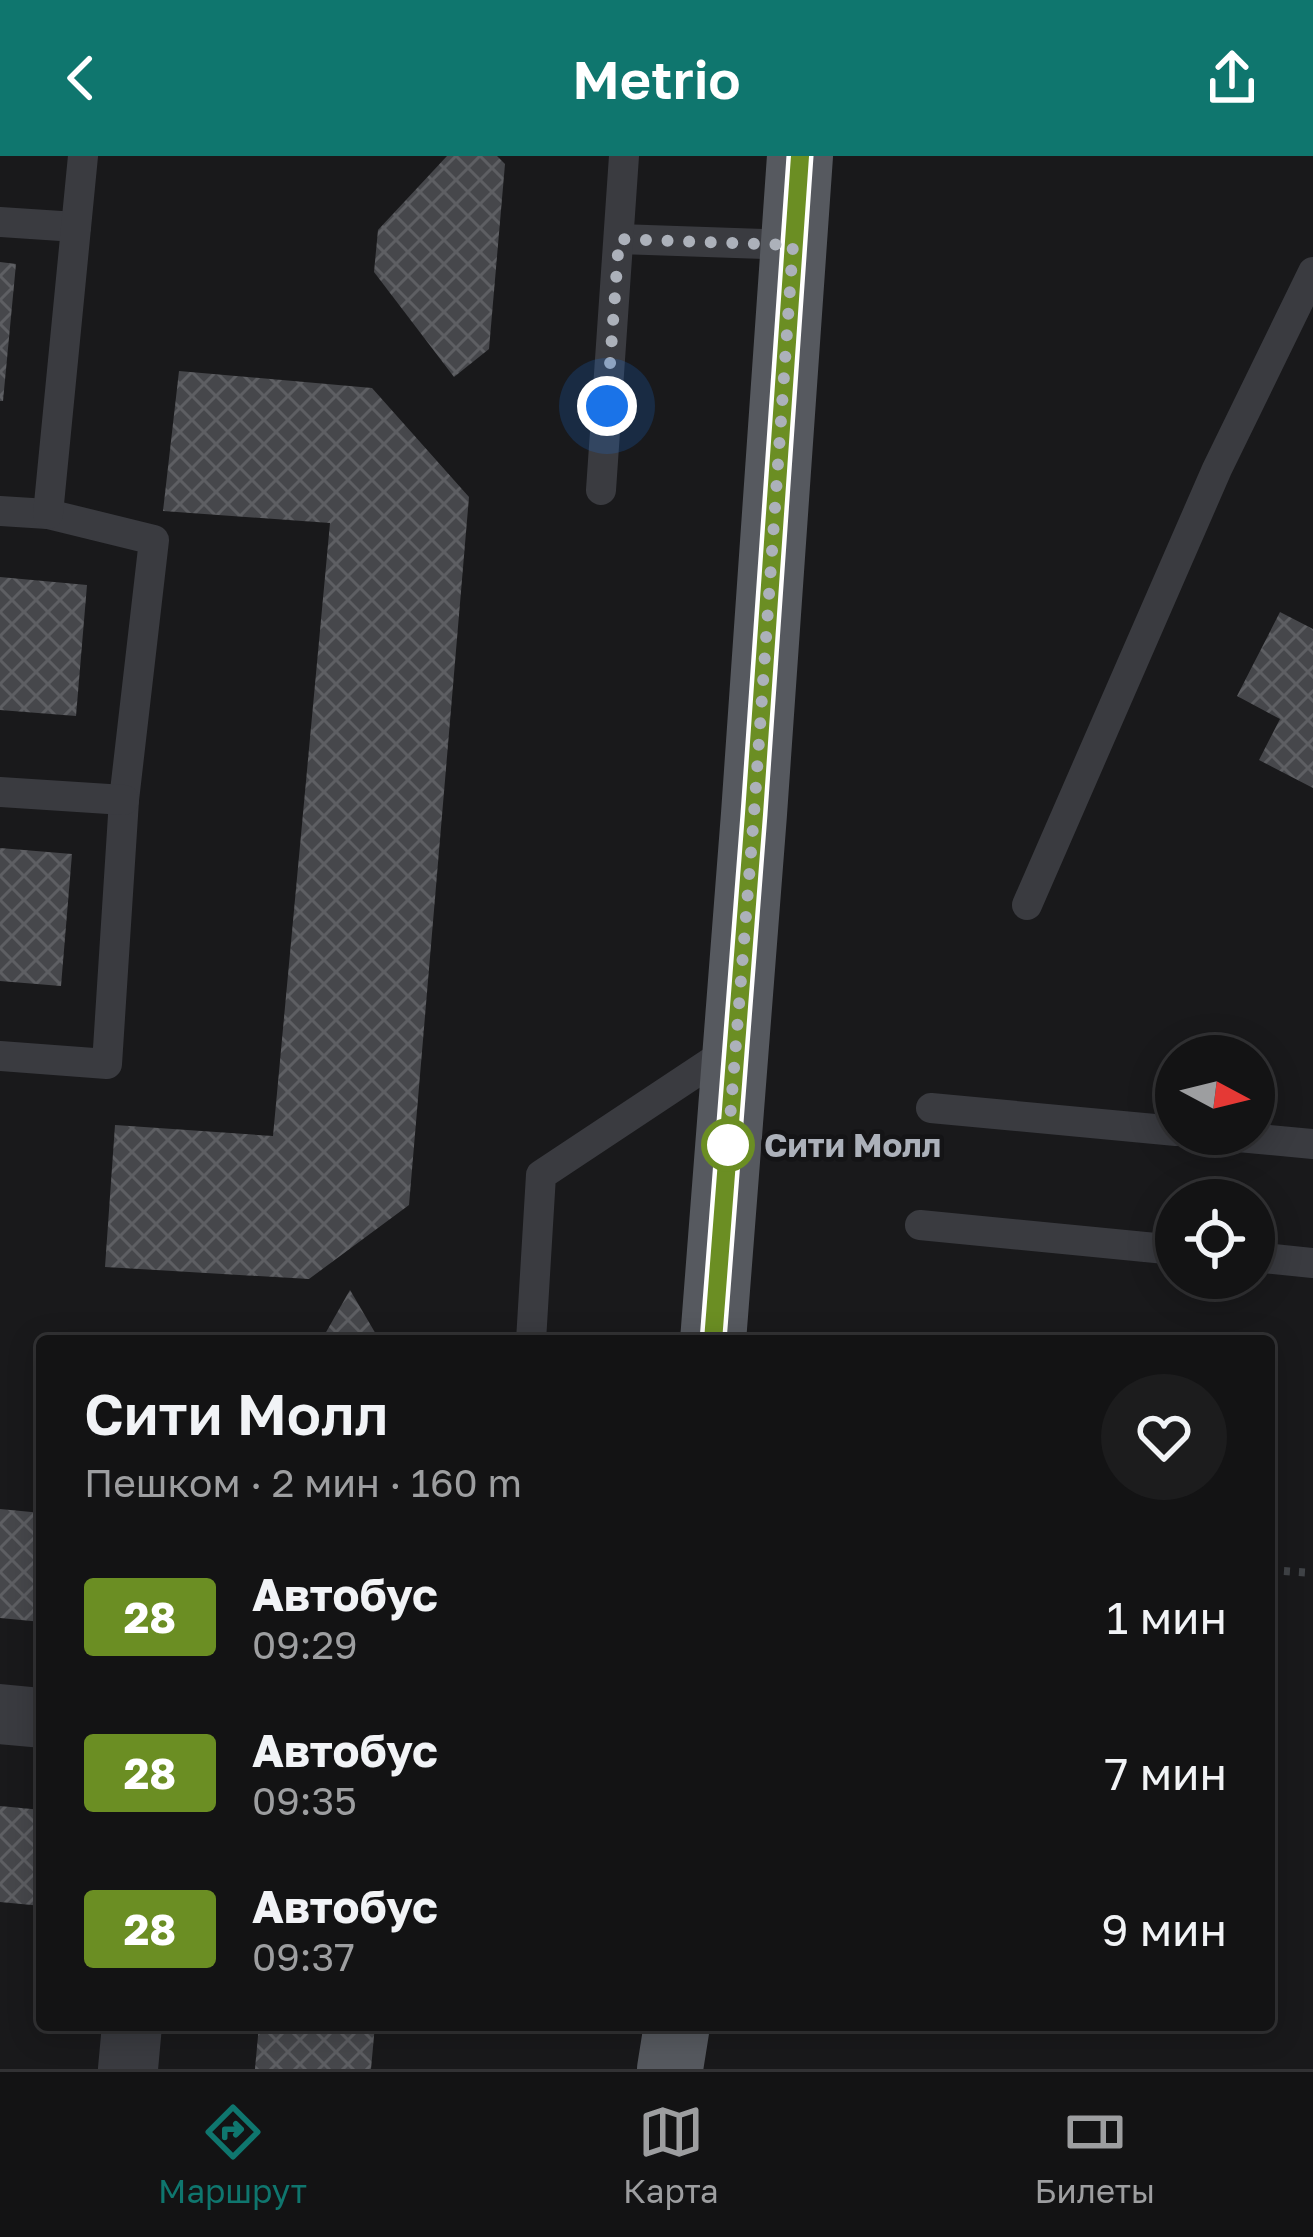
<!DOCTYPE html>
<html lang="ru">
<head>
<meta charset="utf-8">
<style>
  :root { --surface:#131314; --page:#1c1c1d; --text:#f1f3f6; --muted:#9d9ea0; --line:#323234; --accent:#0f766e }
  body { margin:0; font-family:"Golos Text",sans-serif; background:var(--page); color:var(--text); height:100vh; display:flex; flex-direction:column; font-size:45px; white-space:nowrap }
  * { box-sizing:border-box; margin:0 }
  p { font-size:39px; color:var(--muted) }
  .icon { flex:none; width:66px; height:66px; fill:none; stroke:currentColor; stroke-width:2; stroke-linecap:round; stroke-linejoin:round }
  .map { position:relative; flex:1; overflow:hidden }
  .drawer { position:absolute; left:36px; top:1179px; width:1239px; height:696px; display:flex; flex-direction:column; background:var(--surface); border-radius:12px; box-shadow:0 6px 30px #0003,0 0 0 3px var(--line) }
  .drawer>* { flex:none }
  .badge { padding:0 24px; border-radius:9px; font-size:42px; line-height:78px }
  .needle { width:78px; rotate:97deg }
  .fabs { position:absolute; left:1155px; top:879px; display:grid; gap:24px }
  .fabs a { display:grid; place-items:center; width:120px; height:120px; border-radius:50%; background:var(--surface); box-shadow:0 6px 30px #0003,0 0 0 3px var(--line); font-size:60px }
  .you { position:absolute; width:60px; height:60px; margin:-30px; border:9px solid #fff; border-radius:50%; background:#1a73e8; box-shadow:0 0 0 18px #1a73e833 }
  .map>.badge { position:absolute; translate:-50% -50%; box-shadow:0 0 0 6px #fff }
  .round { display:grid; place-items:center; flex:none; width:126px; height:126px; border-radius:63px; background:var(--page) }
  .summary { display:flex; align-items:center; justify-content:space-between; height:204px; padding:0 48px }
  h1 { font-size:57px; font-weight:600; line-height:90px }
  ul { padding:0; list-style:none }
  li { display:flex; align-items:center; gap:36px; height:156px; padding:0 48px }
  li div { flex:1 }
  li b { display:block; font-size:45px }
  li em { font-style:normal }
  li .badge { min-width:132px; font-weight:700; text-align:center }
  header { display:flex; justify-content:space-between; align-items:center; height:156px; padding:0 48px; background:var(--accent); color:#fff; font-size:54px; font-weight:600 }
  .dock { display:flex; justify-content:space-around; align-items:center; height:168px; border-top:3px solid var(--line); background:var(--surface); font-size:33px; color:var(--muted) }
  .dock a { display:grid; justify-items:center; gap:6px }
  .dock .selected { color:var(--accent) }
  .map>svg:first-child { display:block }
  .building { fill:url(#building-cross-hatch) }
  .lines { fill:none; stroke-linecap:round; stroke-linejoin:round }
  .path { stroke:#404347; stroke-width:8; stroke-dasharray:6 9; stroke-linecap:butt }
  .service { stroke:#3a3b40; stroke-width:30 }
  .minor { stroke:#3a3b40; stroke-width:60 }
  .primary { stroke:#56595f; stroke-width:66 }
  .line-casing { stroke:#fff; stroke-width:27 }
  .line { stroke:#6b8e23; stroke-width:18 }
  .walk { stroke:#acb1ba; stroke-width:12; stroke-dasharray:0 21.6 }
  .stop-dot { fill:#fff; stroke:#6b8e23; stroke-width:6 }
  .labels { text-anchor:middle; stroke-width:9; stroke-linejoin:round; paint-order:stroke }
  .stop-label { font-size:33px; font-weight:bold; fill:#acb1ba; stroke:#141416; text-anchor:start }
</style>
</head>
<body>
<header><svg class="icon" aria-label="back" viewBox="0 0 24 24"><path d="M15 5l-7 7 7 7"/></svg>Metrio<svg class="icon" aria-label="share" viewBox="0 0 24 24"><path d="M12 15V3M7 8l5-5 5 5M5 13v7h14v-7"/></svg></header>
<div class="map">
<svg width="1313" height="1913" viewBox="0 0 1313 1913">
  <defs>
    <pattern id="building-cross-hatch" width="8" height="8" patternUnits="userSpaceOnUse" patternTransform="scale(3)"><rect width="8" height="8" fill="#46474b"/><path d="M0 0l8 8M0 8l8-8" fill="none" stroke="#5e5f63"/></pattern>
  </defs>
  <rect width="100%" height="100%" fill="#19191b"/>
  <g class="building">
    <path d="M 447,0 L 497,0 L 505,8 L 489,193 L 454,221 L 374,116 L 378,74 Z"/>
    <path d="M 0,106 L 16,108 L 3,245 L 0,245 Z"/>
    <path d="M 179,215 L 372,232 L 469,341 L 409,1049 L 309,1123 L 105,1111 L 115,969 L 273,980 L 330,367 L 163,355 Z"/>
    <path d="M 0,421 L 87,429 L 76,560 L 0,554 Z"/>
    <path d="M 1280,456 L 1313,473 L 1313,632 L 1259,604 L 1280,563 L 1237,540 Z"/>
    <path d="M 0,692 L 72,698 L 61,830 L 0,825 Z"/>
    <path d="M 350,1134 L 380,1185 L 321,1185 Z"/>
    <path d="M 0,1353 L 42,1357 L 42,1466 L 0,1462 Z"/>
    <path d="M 0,1650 L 42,1654 L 42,1750 L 0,1746 Z"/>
    <path d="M 259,1869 L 375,1869 L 371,1913 L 255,1913 Z"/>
  </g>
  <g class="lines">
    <path class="path" d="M 1269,1414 L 1313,1417"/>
    <g class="service">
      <path d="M 0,66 L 76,71"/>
      <path d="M 619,83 L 793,89"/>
      <path d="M 601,334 L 624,0"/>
      <path d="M 0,355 L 48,358 L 154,384 L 124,644 L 107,908 L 0,900"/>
      <path d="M 48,358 L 83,0"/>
      <path d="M 0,636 L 124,644"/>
      <path d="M 1027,749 L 1217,313 L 1313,116"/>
      <path d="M 931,952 L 1176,975"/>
      <path d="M 1206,978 L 1313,988"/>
      <path d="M 920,1069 L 1176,1094"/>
      <path d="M 1254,1101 L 1313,1107"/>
      <path d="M 531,1185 L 541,1019 L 731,893"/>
    </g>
    <g class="minor">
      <path d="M 0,1558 L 42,1562"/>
      <path d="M 128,1913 L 132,1869"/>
    </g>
    <g class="primary">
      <path d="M 713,1185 L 754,658 L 800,0"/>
      <path d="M 670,1913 L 677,1869"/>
    </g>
  </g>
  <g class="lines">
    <g class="line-casing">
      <path id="line" d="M 713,1185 L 754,658 L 800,0"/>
    </g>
    <use href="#line" class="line"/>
    <path class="walk" d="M 607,250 L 619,83 L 793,89 L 754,658 L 728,989"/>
  </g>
  <circle class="stop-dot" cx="728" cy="989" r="24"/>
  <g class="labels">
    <g class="stop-label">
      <text x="764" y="1001">Сити Молл</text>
    </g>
  </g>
</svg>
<div class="fabs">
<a><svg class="needle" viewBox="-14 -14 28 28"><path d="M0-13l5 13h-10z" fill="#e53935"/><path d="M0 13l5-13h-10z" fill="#9d9ea0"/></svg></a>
<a><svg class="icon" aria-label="locate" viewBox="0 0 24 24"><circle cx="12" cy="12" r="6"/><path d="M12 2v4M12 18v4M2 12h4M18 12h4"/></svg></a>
</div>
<div class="you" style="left:607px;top:250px"></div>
<section class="drawer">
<div class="summary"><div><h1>Сити Молл</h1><p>Пешком · 2 мин · 160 m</p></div><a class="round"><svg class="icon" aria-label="heart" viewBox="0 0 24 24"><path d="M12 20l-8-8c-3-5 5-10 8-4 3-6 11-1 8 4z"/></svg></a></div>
<ul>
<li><span class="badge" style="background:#6b8e23;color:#fff">28</span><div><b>Автобус</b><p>09:29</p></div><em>1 мин</em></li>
<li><span class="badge" style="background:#6b8e23;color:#fff">28</span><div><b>Автобус</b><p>09:35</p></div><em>7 мин</em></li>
<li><span class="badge" style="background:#6b8e23;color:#fff">28</span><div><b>Автобус</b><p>09:37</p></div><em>9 мин</em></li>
</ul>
</section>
</div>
<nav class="dock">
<a class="selected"><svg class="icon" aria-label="directions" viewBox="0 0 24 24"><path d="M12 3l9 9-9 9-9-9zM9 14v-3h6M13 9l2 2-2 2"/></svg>Маршрут</a>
<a><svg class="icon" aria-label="map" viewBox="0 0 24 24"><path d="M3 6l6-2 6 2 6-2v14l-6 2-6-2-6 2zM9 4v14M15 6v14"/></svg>Карта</a>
<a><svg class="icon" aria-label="tickets" viewBox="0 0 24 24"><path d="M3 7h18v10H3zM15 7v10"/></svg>Билеты</a>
</nav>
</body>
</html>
